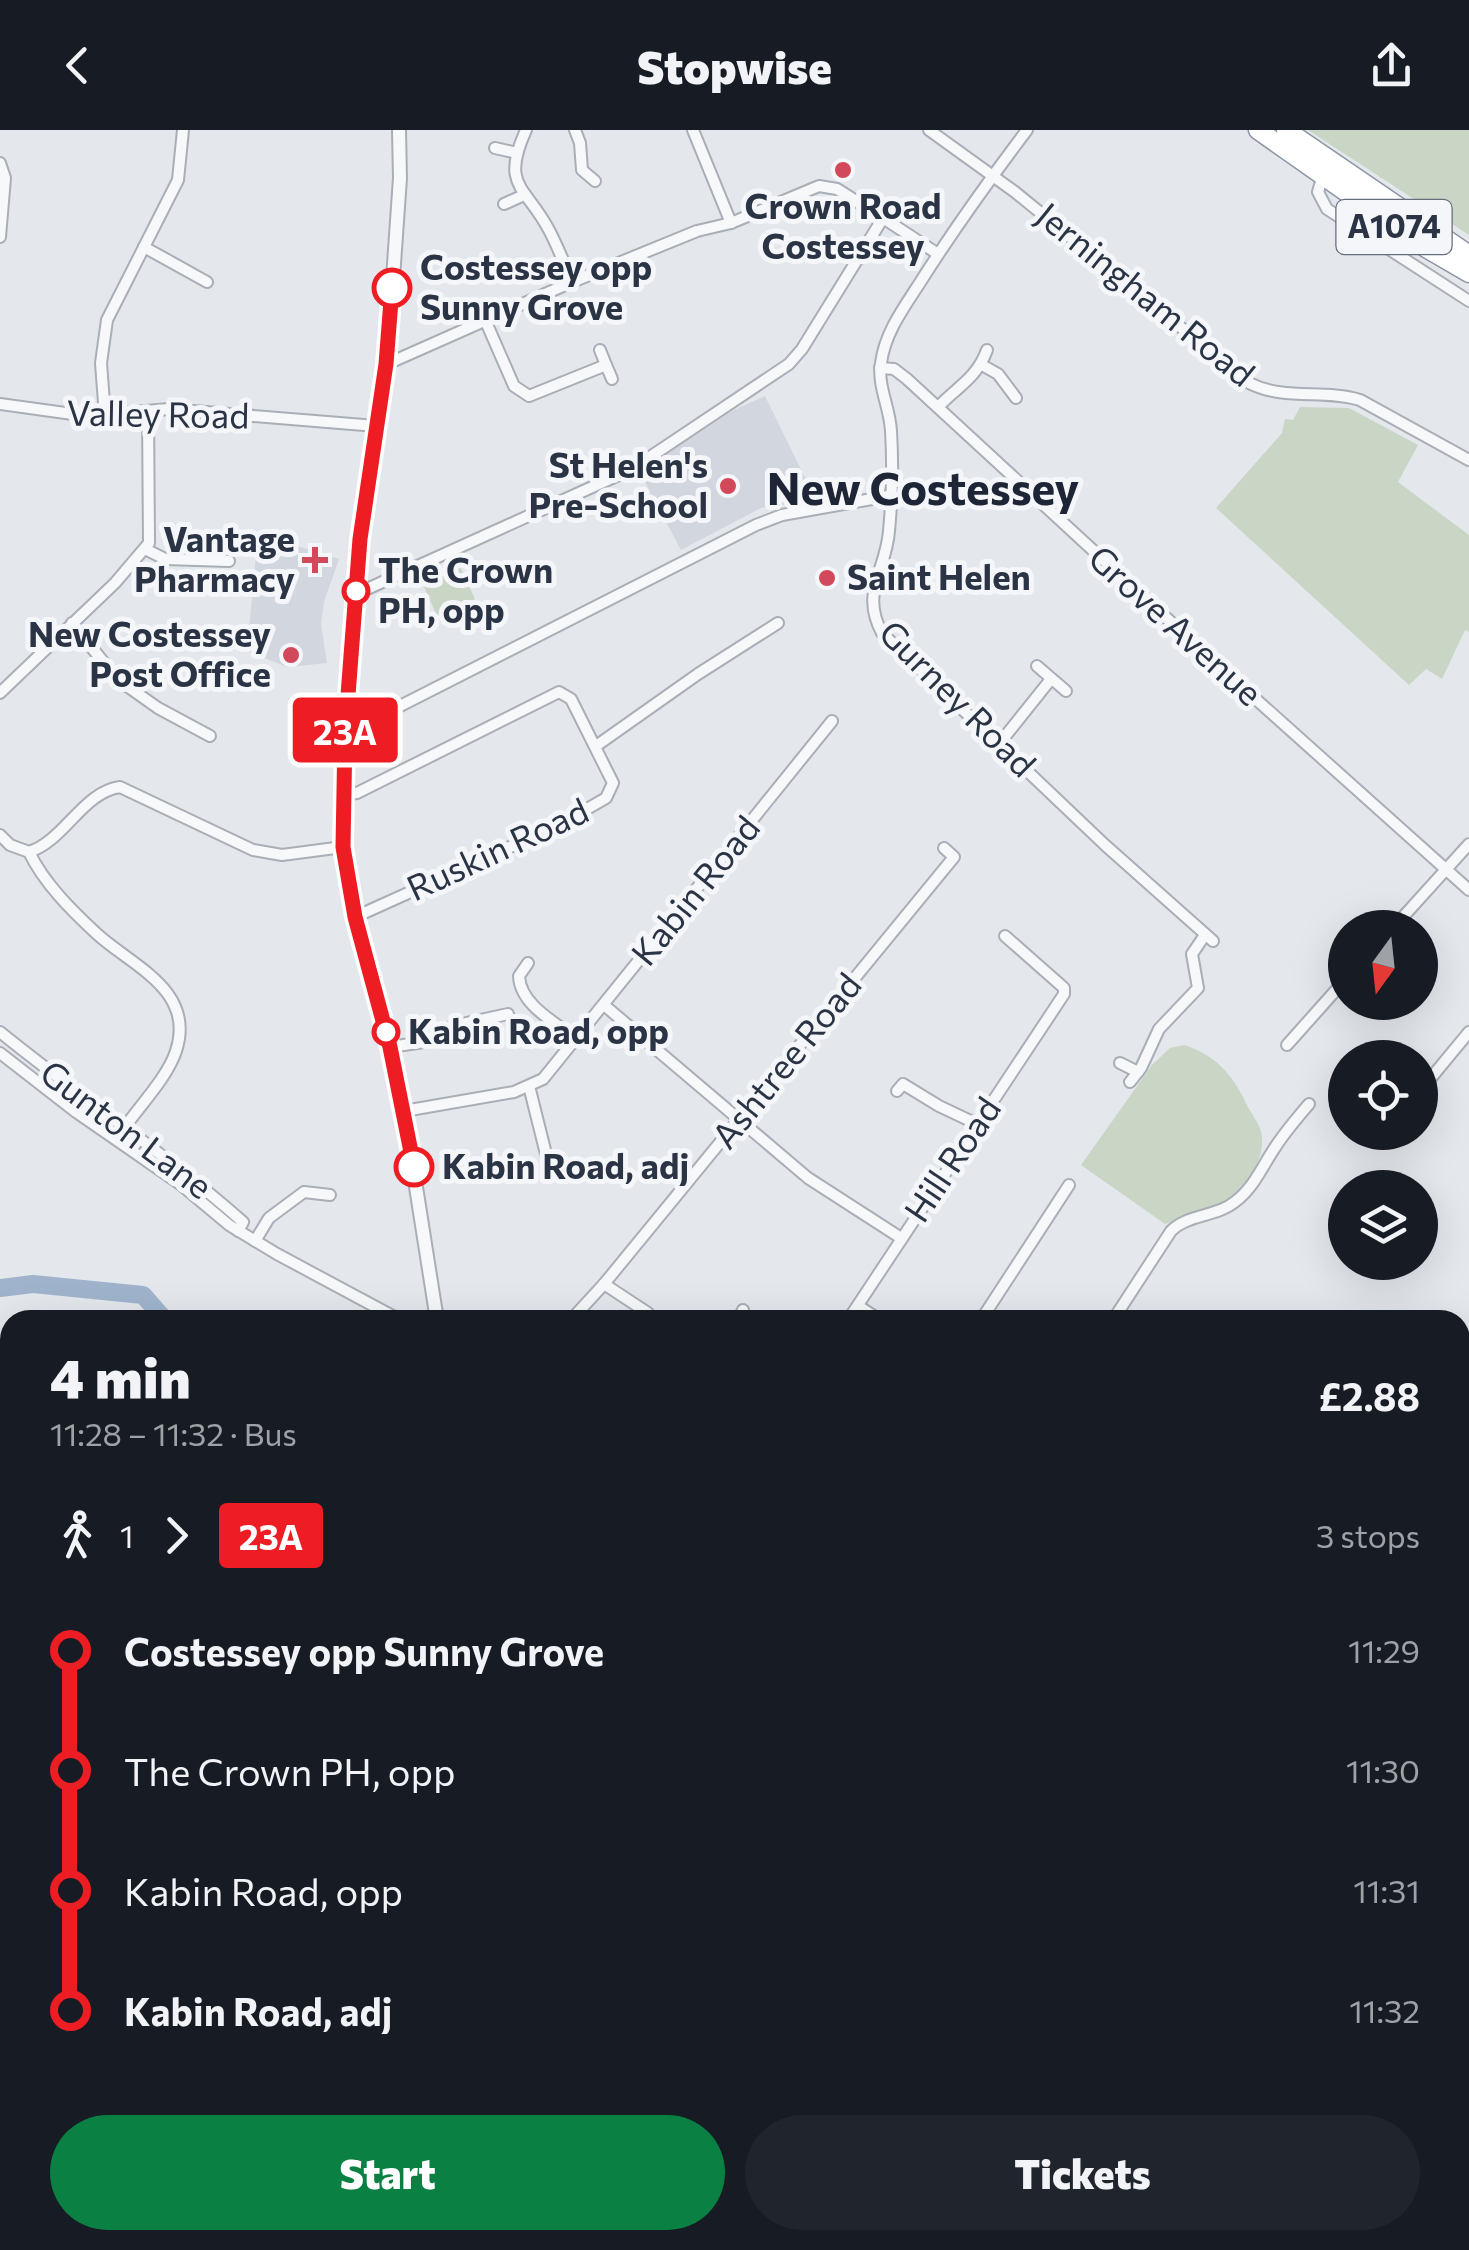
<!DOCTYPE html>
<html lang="en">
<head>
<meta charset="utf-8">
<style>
  :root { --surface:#171b24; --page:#20242c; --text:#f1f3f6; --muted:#9ea1a6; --accent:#0b8043 }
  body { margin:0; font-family:Commissioner,sans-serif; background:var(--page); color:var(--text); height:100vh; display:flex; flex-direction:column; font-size:38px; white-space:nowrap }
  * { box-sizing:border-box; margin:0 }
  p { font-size:32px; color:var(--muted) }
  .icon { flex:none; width:55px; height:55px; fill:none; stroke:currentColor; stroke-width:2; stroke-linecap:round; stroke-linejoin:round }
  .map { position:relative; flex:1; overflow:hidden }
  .sheet { position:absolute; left:0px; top:1180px; width:1470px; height:940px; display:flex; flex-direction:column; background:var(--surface); border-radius:30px 30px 0 0; box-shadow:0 10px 40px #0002 }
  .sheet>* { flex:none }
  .badge { padding:0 20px; border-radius:8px; font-size:35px; line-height:65px }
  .needle { width:65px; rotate:195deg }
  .controls { position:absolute; left:1328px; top:780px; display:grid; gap:20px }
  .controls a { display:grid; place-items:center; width:110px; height:110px; border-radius:50%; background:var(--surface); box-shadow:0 10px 40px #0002; font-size:50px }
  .map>.badge { position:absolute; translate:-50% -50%; box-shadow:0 0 0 5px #fff }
  .legs { display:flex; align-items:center; gap:15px; height:110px; padding:0 50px; font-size:32px }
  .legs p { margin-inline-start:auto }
  .summary { display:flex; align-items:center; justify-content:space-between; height:170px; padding:0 50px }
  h1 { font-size:55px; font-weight:800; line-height:75px }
  .button { display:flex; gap:20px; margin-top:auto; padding:20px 50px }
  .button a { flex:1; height:115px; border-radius:60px; background:var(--accent); color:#fff; font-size:40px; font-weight:800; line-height:115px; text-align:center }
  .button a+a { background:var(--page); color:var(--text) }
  ul { padding:0 50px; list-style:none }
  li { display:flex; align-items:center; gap:35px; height:120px; font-size:38px }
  li i { display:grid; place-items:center; width:15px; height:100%; margin:0 12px; background:currentColor }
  li i::after { content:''; width:25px; height:25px; margin:-12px; border:8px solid; border-radius:50%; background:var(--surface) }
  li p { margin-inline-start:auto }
  li:first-child i { background:linear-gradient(#0000 50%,currentColor 0) }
  li:last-child i { background:linear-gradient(currentColor 50%,#0000 0) }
  header { display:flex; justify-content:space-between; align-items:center; height:130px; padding:0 50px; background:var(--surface); font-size:45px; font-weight:800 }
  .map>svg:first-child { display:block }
  .built { fill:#d2d6de }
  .green { fill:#c9d6c5 }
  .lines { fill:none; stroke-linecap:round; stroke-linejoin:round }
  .river { stroke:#9fb4cc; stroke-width:18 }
  .minor-casing { stroke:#a9aeb7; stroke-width:14 }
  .tertiary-casing { stroke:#a9aeb7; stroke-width:16 }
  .trunk-casing { stroke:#8b94a3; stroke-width:21 }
  .minor { stroke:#f7f8fa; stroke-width:10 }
  .tertiary { stroke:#f7f8fa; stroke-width:12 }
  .trunk { stroke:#fff; stroke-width:18 }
  .line-1-casing { stroke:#fff; stroke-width:22 }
  .line-1 { stroke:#ee1d23; stroke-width:15 }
  .poi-dot { fill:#d1495b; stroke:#f4f6f9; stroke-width:4 }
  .stop-1-dot { fill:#fff; stroke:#ee1d23; stroke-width:5 }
  .labels { text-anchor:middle; stroke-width:10; stroke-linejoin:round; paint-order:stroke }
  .shield { fill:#f4f6f9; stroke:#676e7b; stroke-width:2.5 }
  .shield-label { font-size:32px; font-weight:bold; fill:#2b3445 }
  .poi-label { font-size:35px; font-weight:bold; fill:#2b3445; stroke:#f4f6f9; text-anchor:end }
  .stop-label { font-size:35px; font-weight:bold; fill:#2b3445; stroke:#f4f6f9; text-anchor:start }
  .street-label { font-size:35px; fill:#2b3445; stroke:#f4f6f9 }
  .district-label { font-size:45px; font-weight:bold; fill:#1d2536; stroke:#f4f6f9 }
</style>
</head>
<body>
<header><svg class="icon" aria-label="back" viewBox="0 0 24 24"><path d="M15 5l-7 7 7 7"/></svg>Stopwise<svg class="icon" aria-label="share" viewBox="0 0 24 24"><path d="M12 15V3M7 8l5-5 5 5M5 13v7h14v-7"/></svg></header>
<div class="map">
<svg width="1469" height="2120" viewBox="0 0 1469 2120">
  <rect width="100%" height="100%" fill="#e4e7ec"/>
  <g class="built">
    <path d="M 765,266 L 816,370 L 761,378 L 681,420 L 639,341 L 734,280 Z"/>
    <path d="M 258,404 L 339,429 L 324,472 L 321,494 L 327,533 L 287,537 L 247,521 Z"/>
  </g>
  <g class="green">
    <path d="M 1308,0 L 1469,0 L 1469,105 Z"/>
    <path d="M 1300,277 L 1349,278 L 1418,315 L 1398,352 L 1469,405 L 1469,502 L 1465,500 L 1442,549 L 1426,539 L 1409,555 L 1216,378 L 1282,303 L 1285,289 L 1293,290 Z"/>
    <path d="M 457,430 L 475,469 L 437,486 L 420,448 Z"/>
    <path d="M 1184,915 C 1214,924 1233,945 1245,971 C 1250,983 1261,994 1262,1007 C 1265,1037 1236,1068 1210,1080 C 1197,1087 1180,1089 1165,1094 L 1081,1035 L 1152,935 L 1170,918 Z"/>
    <path d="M 1469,1583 L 1469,1761 L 1460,1747 L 1460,1595 Z"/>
  </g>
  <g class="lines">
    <g class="river">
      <path d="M 0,1158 L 33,1154 L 143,1165 L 165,1190"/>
      <path d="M 1460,2011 L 1469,2011"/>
    </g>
    <g class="minor-casing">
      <g id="minor">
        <path d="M 526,0 C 500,57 526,56 549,100 C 558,117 565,135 572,152"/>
        <path d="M 575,0 L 580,13 L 582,40 L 595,51"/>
        <path d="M 693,0 L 731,93"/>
        <path d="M 929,0 L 1015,62 L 1249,253 C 1285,271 1323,259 1360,270 L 1469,330"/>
        <path d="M 1027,0 C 990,49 954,99 921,151 C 905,176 885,202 881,233 C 877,255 890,278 891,301 C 893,333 892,369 889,401 C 886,441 860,462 882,503 L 1105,715 L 1213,811"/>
        <path d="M 495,18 L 517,23"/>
        <path d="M 0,33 L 5,48 L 0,107"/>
        <path d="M 1323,45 L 1318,62 L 1327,79 L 1469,171"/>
        <path d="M 504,74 L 524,65"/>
        <path d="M 144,117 L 207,152"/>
        <path d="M 486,192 L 514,256 L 529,266 L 606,235 L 600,220"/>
        <path d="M 387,234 L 572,152 L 697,101 L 731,93 L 819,56 L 837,59 L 883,88"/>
        <path d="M 606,235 L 612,249"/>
        <path d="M 982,235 L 998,244 L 1016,268"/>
        <path d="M 880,238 L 894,239 L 907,249 L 1211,529 L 1469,760"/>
        <path d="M 0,274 L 87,286 L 169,279 L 376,296"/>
        <path d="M 938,277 C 958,256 976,249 987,220"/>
        <path d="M 105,286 L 101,233 L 107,190 L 178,50 L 183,0"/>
        <path d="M 145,419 L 165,429 L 229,431"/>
        <path d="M 356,464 L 632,339 L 789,234 L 802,219 L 883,88 L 938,124"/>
        <path d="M 72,493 L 117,549 L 158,578 L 210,606"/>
        <path d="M 1037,536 L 1066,561"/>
        <path d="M 0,563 L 115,453 L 149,413 L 148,282"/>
        <path d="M 345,604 L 756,395 L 782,385 L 889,366"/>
        <path d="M 999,614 L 1051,549"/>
        <path d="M 596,616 L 698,544 L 778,493"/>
        <path d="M 343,665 L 357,663 L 559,562 L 571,569 L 613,653 L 606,668 L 561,694 L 355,787"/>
        <path d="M 0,705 L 10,715 L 29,722 C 44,753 71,780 97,804 C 132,836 196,860 176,921 C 167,948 141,974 125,997"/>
        <path d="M 29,722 C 64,711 83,662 120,657 L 253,720 L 282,725 L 343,717"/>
        <path d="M 1393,798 L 1469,714"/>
        <path d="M 528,833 L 519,846 C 520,875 556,893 577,909"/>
        <path d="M 604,875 L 808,1048 L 901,1108"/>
        <path d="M 0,902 C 80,967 166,1024 243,1092 L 238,1101"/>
        <path d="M 1287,915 L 1345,850"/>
        <path d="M 390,917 L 431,911 L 453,896 L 508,884"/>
        <path d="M 0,923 L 76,982 L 180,1054 L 229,1095 L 277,1124 L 400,1190"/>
        <path d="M 1120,933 L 1138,942"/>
        <path d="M 1130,952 L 1141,938 L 1159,899 L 1198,858 L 1192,824 L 1205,805"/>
        <path d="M 529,956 L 551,1044"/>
        <path d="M 1421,960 L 1469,902"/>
        <path d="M 897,961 L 903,954 L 939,976 L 977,994"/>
        <path d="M 404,981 L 514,962 L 543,949 L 832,591"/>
        <path d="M 255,1111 L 269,1088 L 304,1062 L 330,1065"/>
        <path d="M 604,1154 L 648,1183 L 648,1190"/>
        <path d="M 858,1176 L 880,1190"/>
        <path d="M 571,1190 L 604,1154 L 954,727 L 944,718"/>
        <path d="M 738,1190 L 743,1180"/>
        <path d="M 848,1190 L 1064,864 L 1064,858 L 1005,806"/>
        <path d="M 981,1190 L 1069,1055"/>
        <path d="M 1113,1190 L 1171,1101 C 1188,1084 1217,1087 1236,1071 C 1254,1057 1262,1037 1274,1019 C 1284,1003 1297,988 1309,974"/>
        <path d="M 690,2110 L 705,2120"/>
        <path d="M 647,2120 L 654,2110"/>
      </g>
    </g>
    <g class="tertiary-casing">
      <g id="tertiary">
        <path d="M 399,0 L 400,48 L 387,234 L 360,409 L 356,464 L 345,604 L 343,717 L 355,787 L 369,832 L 404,981 L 437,1190"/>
        <path d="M 924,2110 L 937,2120"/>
      </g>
    </g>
    <g class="trunk-casing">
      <g id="trunk">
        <path d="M 1258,0 L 1426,118 L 1469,143"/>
        <path d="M 1286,0 L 1469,125"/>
      </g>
    </g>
    <use href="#minor" class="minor"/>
    <use href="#tertiary" class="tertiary"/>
    <use href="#trunk" class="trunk"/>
  </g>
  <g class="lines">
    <g class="line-1-casing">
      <path id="line-1" d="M 392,158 L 386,234 L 360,409 L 345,604 L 343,717 L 355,787 L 390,917 L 414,1037"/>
    </g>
    <use href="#line-1" class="line-1"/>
  </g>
  <g class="poi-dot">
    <circle cx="843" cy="40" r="10"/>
    <circle cx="728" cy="356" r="10"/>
    <path d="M310 415h10v10h10v10h-10v10h-10v-10h-10v-10h10z"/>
    <circle cx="827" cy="448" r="10"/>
    <circle cx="291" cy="525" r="10"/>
  </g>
  <g class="stop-1-dot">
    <circle cx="392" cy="158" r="18"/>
    <circle cx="356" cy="461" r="12"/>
    <circle cx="386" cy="902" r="12"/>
    <circle cx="414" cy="1037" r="18"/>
  </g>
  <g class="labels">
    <rect class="shield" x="1336.5" y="70" width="115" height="54" rx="8"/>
    <g class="shield-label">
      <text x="1394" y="108">A1074</text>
    </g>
    <g class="poi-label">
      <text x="843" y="89" text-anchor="middle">Crown Road<tspan x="843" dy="40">Costessey</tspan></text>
      <text x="708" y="348">St Helen's<tspan x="708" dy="40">Pre-School</tspan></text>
      <text x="295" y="422">Vantage<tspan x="295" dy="40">Pharmacy</tspan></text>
      <text x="847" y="460" text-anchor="start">Saint Helen</text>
      <text x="271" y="517">New Costessey<tspan x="271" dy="40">Post Office</tspan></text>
    </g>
    <g class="stop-label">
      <text x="420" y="150">Costessey opp<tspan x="420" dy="40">Sunny Grove</tspan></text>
      <text x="378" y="453">The Crown<tspan x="378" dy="40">PH, opp</tspan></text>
      <text x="408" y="914">Kabin Road, opp</text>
      <text x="442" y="1049">Kabin Road, adj</text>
    </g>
    <g class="street-label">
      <text transform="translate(1145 165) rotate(39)" y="12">Jerningham Road</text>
      <text transform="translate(158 285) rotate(1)" y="12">Valley Road</text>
      <text transform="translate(1175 496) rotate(42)" y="12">Grove Avenue</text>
      <text transform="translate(957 569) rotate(45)" y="12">Gurney Road</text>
      <text transform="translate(498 720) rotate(-25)" y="12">Ruskin Road</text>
      <text transform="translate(696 761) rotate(-51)" y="12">Kabin Road</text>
      <text transform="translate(787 931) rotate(-51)" y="12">Ashtree Road</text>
      <text transform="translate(126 1000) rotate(37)" y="12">Gunton Lane</text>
      <text transform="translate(953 1030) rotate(-56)" y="12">Hill Road</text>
    </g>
    <g class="district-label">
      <text x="923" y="375">New Costessey</text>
    </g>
  </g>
</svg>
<div class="controls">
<a><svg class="needle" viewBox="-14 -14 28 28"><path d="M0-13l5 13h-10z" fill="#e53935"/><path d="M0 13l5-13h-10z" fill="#9ea1a6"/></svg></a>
<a><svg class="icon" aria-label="locate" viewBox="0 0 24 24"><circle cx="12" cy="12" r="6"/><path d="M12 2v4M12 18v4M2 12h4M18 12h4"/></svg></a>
<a><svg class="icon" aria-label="layers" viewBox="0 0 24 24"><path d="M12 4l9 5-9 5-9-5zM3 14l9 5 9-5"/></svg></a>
</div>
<b class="badge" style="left:345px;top:600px;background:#ee1d23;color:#fff">23A</b>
<section class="sheet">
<div class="summary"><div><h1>4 min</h1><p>11:28 – 11:32 · Bus</p></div><b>£2.88</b></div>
<div class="legs"><svg class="icon" aria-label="walk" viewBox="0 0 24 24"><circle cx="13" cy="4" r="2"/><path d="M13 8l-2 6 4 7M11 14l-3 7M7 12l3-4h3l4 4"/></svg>1<svg class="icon" aria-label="forward" viewBox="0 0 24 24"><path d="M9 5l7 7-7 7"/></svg><b class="badge" style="background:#ee1d23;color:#fff">23A</b><p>3 stops</p></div>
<ul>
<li><i style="color:#ee1d23"></i><b>Costessey opp Sunny Grove</b><p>11:29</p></li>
<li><i style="color:#ee1d23"></i><span>The Crown PH, opp</span><p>11:30</p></li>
<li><i style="color:#ee1d23"></i><span>Kabin Road, opp</span><p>11:31</p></li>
<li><i style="color:#ee1d23"></i><b>Kabin Road, adj</b><p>11:32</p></li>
</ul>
<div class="button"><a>Start</a><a>Tickets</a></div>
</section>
</div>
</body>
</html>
